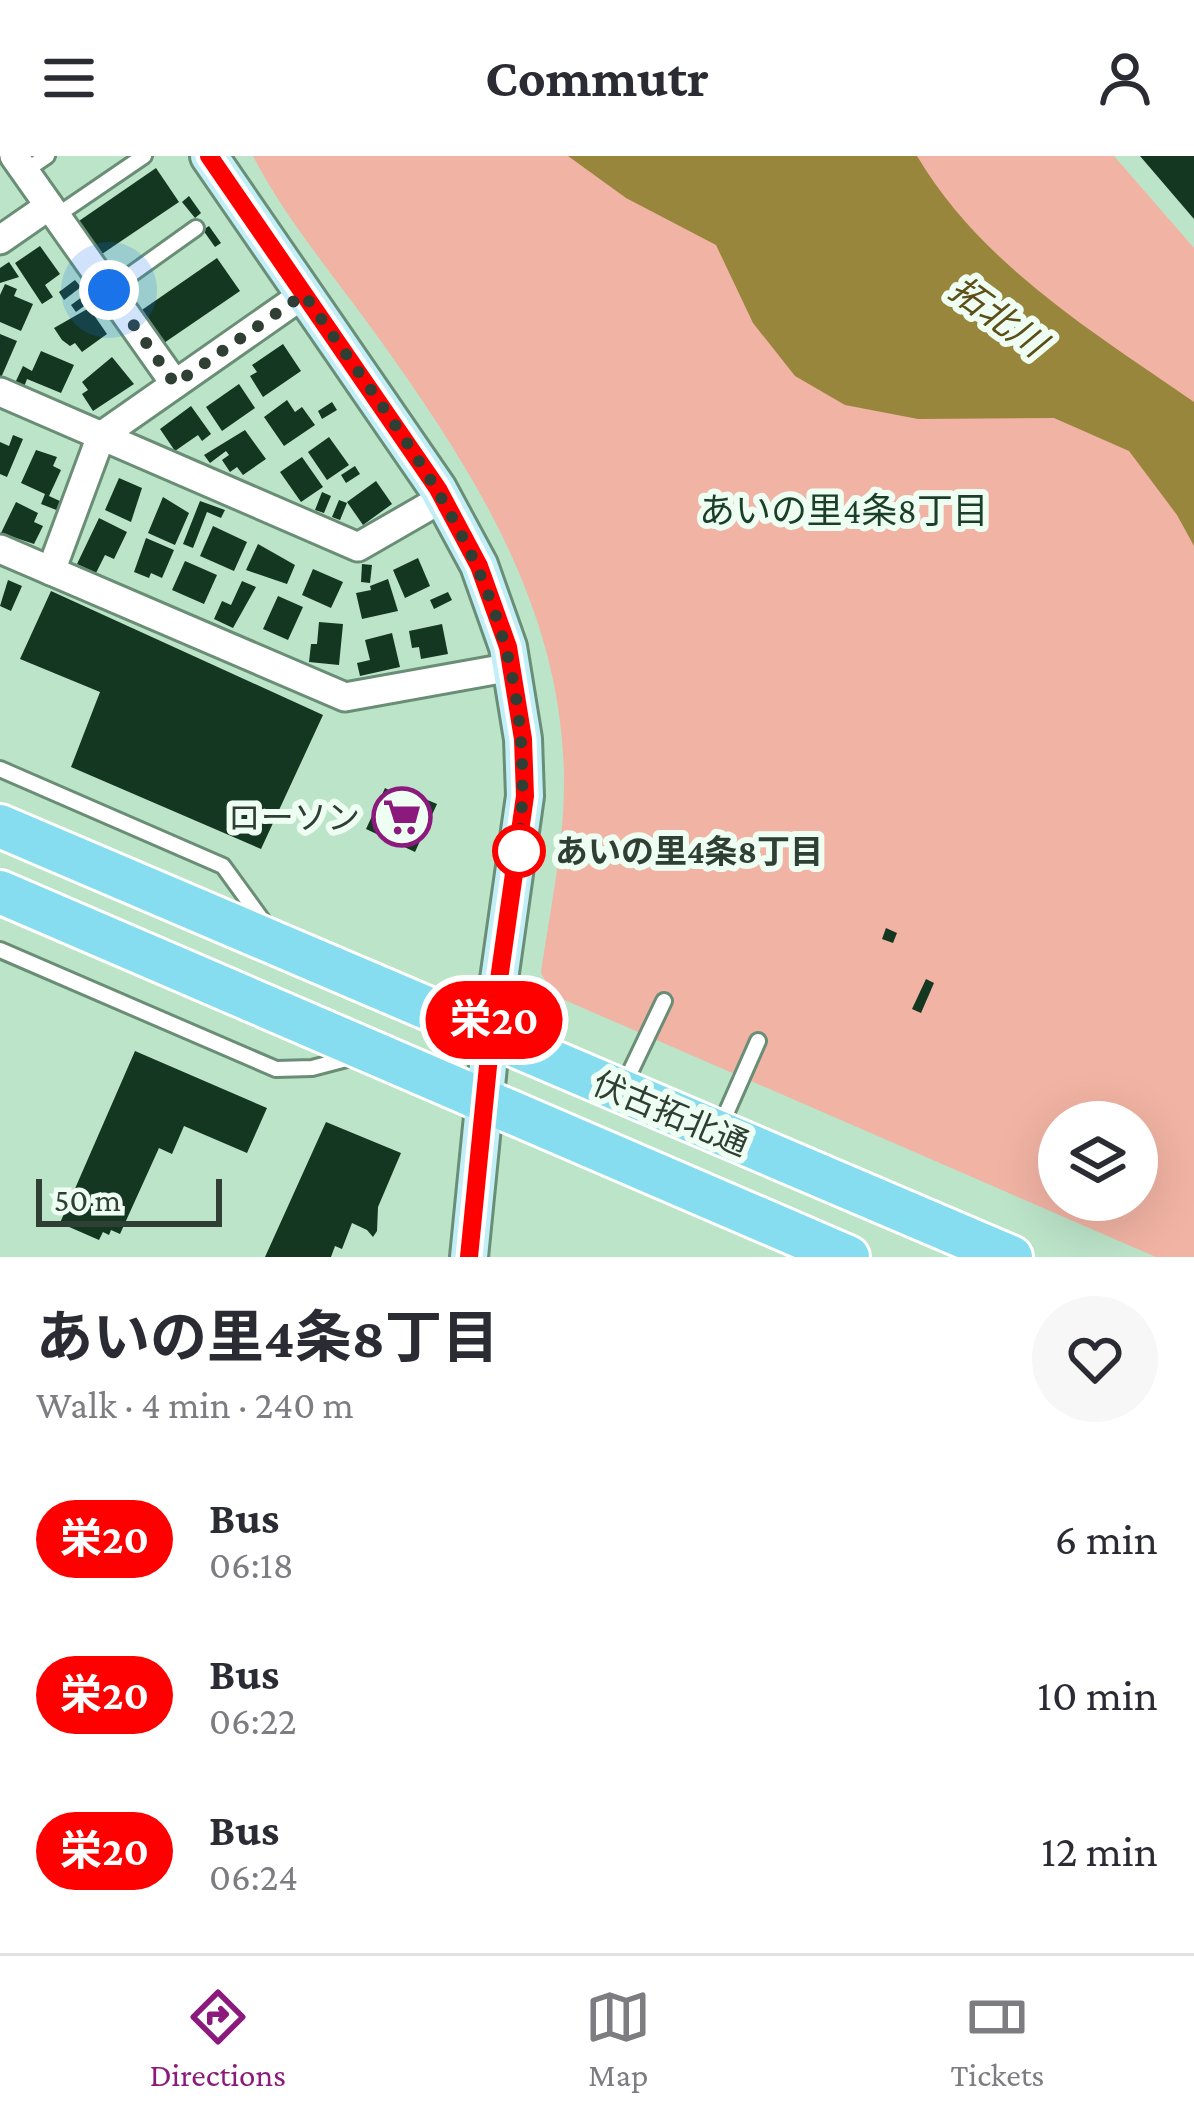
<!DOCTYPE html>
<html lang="en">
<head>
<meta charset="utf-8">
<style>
  :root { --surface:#fff; --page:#f7f7f7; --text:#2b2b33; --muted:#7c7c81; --line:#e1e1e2; --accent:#8c1a7c }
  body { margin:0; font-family:"Crimson Pro","Noto Sans JP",serif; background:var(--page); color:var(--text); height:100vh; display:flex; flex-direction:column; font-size:45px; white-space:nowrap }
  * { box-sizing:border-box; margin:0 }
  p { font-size:39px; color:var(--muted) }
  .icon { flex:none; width:66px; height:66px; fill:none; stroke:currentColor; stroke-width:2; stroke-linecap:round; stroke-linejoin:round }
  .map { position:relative; height:1101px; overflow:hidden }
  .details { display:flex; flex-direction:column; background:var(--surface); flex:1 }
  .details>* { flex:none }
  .badge { padding:0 24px; border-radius:39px; font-size:42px; line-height:78px }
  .tools { position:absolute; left:1038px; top:945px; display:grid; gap:24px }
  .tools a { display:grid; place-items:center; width:120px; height:120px; border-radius:50%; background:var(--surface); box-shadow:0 12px 48px #0002; font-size:60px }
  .scale { position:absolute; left:36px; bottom:30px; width:186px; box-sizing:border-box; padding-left:12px; border:6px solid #2f3f34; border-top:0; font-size:33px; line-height:42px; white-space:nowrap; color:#2f3f34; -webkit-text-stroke:9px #eefef3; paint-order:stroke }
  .you { position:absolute; width:60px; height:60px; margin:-30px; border:9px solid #fff; border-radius:50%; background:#1a73e8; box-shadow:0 0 0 18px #1a73e833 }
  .map>.badge { position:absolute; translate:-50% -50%; box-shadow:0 0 0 6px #fff }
  .round { display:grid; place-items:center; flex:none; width:126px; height:126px; border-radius:63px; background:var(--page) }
  .summary { display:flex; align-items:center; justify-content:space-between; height:204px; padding:0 36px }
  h1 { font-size:57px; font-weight:700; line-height:90px }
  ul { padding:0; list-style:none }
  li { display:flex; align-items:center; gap:36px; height:156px; padding:0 36px }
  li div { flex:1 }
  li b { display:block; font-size:45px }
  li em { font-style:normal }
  li .badge { min-width:132px; font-weight:700; text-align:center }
  header { display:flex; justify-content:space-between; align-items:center; height:156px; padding:0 36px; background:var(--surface); font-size:54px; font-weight:700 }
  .tabs { display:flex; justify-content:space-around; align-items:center; height:168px; border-top:3px solid var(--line); background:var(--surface); font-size:33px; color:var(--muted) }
  .tabs a { display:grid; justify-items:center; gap:6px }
  .tabs .active { color:var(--accent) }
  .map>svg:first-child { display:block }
  .green { fill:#f1b3a3; fill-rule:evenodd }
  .water { fill:#99863d }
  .building { fill:#143722 }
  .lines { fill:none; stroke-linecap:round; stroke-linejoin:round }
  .lane-casing { stroke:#698e75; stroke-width:20 }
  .street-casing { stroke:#698e75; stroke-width:33 }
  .secondary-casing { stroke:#698e75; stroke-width:42 }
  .primary-casing { stroke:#fff; stroke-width:48 }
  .lane { stroke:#fff; stroke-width:14 }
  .street { stroke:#fff; stroke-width:27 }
  .secondary { stroke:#c2eef7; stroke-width:36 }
  .primary { stroke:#85ddef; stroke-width:42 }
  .line-casing { stroke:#fff; stroke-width:27 }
  .line { stroke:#f00; stroke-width:18 }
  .walk { stroke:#2f3f34; stroke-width:12; stroke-dasharray:0 21.6 }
  .stop-dot { fill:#fff; stroke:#f00; stroke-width:6 }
  .labels { text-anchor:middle; stroke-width:12; stroke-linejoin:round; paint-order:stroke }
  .poi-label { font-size:33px; fill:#2f3f34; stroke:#eefef3; text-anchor:end }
  .stop-label { font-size:33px; font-weight:bold; fill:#2f3f34; stroke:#eefef3; text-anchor:start }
  .street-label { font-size:33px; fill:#2f3f34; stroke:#eefef3 }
  .water-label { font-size:36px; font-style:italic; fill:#5c4e16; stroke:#eefef3 }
  .neighbourhood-label { font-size:36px; fill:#1b3e28; stroke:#eefef3 }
</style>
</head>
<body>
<header><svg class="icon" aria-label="menu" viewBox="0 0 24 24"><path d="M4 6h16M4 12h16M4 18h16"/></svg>Commutr<svg class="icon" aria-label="person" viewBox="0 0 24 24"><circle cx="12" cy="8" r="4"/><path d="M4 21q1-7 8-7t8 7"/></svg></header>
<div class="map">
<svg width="1194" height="1101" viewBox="0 0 1194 1101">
  <rect width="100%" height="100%" fill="#bce4c9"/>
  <path class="green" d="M 253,0 L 1114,0 L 1194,92 L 1194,1101 L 1156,1101 L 553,839 L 541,817 C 550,755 564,689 564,627 C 564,458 477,320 383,188 C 340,127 287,66 253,0 ZM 1059,966 L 1137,966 L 1137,1044 L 1059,1044 Z"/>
  <path class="water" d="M 568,0 L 917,0 C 981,108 1093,176 1194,246 L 1194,390 L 1177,359 L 1129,295 L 1054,262 L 918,263 L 845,249 L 795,220 L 753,167 L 716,89 L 626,42 Z"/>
  <g class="building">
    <path d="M 1140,0 L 1194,0 L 1194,63 Z"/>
    <path d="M 156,12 L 179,46 L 99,100 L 76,67 Z"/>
    <path d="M 189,40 L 201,57 L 195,62 L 182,46 Z"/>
    <path d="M 209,70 L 221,87 L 215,91 L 203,74 Z"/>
    <path d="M 40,90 L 60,118 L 45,129 L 53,141 L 42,148 L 15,107 Z"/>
    <path d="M 217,102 L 240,135 L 161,189 L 139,156 Z"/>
    <path d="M 9,106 L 19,121 L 0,127 L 0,112 Z"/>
    <path d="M 75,124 L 81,131 L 64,144 L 59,136 Z"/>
    <path d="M 5,128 L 17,133 L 14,140 L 33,148 L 21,175 L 0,166 L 0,139 Z"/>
    <path d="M 86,138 L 91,145 L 76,156 L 71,149 Z"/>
    <path d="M 89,152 L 107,178 L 82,196 L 75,187 L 70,190 L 62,184 L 54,172 Z"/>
    <path d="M 0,178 L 17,185 L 0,224 Z"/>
    <path d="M 283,188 L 301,215 L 263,241 L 250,220 L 257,216 L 252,209 Z"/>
    <path d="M 41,195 L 74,209 L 61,237 L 27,223 L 24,231 L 15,227 L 23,210 L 32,215 Z"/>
    <path d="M 112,201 L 134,228 L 93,255 L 82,238 L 88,234 L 82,226 Z"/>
    <path d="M 239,228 L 255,252 L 222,275 L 206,251 Z"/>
    <path d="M 287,244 L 295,256 L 302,251 L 315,269 L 284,290 L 264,261 Z"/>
    <path d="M 332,246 L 337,254 L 322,263 L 318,255 Z"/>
    <path d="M 191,250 L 211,278 L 202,285 L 198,279 L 175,295 L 160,273 Z"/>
    <path d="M 245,274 L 266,303 L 243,319 L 237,311 L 230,316 L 222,304 L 229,299 L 226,295 L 210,307 L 204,299 Z"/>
    <path d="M 13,279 L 23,283 L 7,321 L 0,318 L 0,286 L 9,290 Z"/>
    <path d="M 329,281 L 349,309 L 327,324 L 308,296 Z"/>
    <path d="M 36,294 L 57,301 L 53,310 L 61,314 L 49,340 L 62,346 L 59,355 L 41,348 L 45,338 L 21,327 Z"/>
    <path d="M 302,301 L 323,331 L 301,346 L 280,316 Z"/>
    <path d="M 355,310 L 360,318 L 346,327 L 341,319 Z"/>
    <path d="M 119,322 L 142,332 L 131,366 L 105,354 Z"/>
    <path d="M 376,325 L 392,348 L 363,369 L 347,346 Z"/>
    <path d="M 322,336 L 331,340 L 324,357 L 315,354 Z"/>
    <path d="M 163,341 L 189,357 L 175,389 L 148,377 Z"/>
    <path d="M 339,344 L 347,347 L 340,364 L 332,361 Z"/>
    <path d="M 200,345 L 225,354 L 221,362 L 207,356 L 193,392 L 183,388 Z"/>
    <path d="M 16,346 L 38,357 L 34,366 L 43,370 L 34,388 L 1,377 Z"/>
    <path d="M 99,362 L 127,376 L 114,403 L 105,399 L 96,417 L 77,408 Z"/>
    <path d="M 213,370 L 247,386 L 234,415 L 200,400 Z"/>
    <path d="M 146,382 L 174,394 L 162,422 L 151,417 L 149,422 L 134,416 Z"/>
    <path d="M 258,388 L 295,409 L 287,428 L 246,414 Z"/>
    <path d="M 418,402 L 430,430 L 405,442 L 393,414 Z"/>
    <path d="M 185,405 L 217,419 L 204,448 L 172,434 Z"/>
    <path d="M 362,408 L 372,409 L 370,427 L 361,426 Z"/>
    <path d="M 313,413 L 343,426 L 331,452 L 302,439 Z"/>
    <path d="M 388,423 L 398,455 L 362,463 L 356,437 L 371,434 L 370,430 Z"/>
    <path d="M 8,424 L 22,430 L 11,455 L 0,450 Z"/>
    <path d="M 242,425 L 256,431 L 233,472 L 214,463 L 222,445 L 231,449 Z"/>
    <path d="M 51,435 L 323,559 L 261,693 L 71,611 L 100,536 L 20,503 Z"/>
    <path d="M 448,436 L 452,444 L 434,453 L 430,444 Z"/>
    <path d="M 278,440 L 303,451 L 288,484 L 263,473 Z"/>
    <path d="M 319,466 L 343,468 L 339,509 L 309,506 L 311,488 L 317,488 Z"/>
    <path d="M 442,468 L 448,498 L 421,503 L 419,491 L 412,492 L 409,475 Z"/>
    <path d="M 392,477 L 400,511 L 360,520 L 357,507 L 370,504 L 365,484 Z"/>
    <path d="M 385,632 L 415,647 L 418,640 L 437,648 L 415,696 L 366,673 Z"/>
    <path d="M 886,772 L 897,777 L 893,787 L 882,783 Z"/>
    <path d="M 926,823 L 934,827 L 921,857 L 912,853 Z"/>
    <path d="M 135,895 L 267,952 L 247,997 L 184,970 L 172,998 L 159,992 L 120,1078 L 111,1074 L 109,1079 L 103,1076 L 99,1084 L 60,1067 Z"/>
    <path d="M 326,966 L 401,997 L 378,1051 L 377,1075 L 373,1081 L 367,1074 L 352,1067 L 342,1093 L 335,1090 L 331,1101 L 265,1101 Z"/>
  </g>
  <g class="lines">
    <g class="lane-casing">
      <g id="lane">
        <path d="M 25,15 L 47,0"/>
        <path d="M 56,60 L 144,0"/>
        <path d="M 109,134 L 196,72"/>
        <path d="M 0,613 L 223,710 L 268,772"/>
        <path d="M 0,794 L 276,913 L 312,912 L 354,901"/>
        <path d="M 623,931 L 664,845"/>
        <path d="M 721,969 L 758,885"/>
      </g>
    </g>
    <g class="street-casing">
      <g id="street">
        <path d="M 14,0 L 175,228"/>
        <path d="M 0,84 L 49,50"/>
        <path d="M 0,236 L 358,391 L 443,342"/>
        <path d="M 0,393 L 345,541 L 512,511"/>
        <path d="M 51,415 L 101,280 L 304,138"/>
      </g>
    </g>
    <g class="secondary-casing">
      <path id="secondary" d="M 209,0 L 438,333 L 479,409 L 508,491 L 523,583 L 525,640 L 491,880 L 469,1101"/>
    </g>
    <g class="primary-casing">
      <g id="primary">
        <path d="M 0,670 L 1011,1101"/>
        <path d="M 0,736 L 848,1101"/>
      </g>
    </g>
    <use href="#lane" class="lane"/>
    <use href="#street" class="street"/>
    <use href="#secondary" class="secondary"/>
    <use href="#primary" class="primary"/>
  </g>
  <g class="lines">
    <g class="line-casing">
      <path id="line" d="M 209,0 L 438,333 L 479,410 L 508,491 L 523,583 L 525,640 L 491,880 L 469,1101"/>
    </g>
    <use href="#line" class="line"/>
    <path class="walk" d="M 109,134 L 175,228 L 304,138 C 435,328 546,453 518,699 L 519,695"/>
  </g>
  <defs>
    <g id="supermarket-ring" transform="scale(3)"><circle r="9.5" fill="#eefef3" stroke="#8c1a7c" stroke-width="1.5"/><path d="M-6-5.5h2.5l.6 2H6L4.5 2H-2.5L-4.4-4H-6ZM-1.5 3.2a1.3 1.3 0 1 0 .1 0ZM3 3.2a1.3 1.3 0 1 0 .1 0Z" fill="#8c1a7c"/></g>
  </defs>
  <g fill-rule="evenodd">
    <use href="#supermarket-ring" x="402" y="661"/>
  </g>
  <circle class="stop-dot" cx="519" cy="695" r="24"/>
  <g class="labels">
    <g class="poi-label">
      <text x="360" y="673">ローソン</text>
    </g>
    <g class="stop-label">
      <text x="555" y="707">あいの里4条8丁目</text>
    </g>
    <g class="street-label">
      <text transform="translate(671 957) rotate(23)" y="12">伏古拓北通</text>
    </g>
    <g class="water-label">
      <text transform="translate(998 160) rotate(36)" y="13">拓北川</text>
    </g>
    <g class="neighbourhood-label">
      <text x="844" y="367">あいの里4条8丁目</text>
    </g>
  </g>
</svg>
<div class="tools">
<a><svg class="icon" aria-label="layers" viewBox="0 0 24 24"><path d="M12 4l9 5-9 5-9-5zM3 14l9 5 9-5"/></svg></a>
</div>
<div class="scale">50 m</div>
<div class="you" style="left:109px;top:134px"></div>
<b class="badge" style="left:494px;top:864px;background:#f00;color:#fff">栄20</b>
</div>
<section class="details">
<div class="summary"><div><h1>あいの里4条8丁目</h1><p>Walk · 4 min · 240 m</p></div><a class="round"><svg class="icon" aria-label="heart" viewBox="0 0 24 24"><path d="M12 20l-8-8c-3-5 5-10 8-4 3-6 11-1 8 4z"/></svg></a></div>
<ul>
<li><span class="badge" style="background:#f00;color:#fff">栄20</span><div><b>Bus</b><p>06:18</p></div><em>6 min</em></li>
<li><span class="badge" style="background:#f00;color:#fff">栄20</span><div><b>Bus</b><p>06:22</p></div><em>10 min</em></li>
<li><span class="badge" style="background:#f00;color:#fff">栄20</span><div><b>Bus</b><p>06:24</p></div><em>12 min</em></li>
</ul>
</section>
<nav class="tabs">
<a class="active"><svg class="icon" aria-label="directions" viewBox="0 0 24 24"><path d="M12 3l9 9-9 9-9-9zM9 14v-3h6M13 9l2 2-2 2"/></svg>Directions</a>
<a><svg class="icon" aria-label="map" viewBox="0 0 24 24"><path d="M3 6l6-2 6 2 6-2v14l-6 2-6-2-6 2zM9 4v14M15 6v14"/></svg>Map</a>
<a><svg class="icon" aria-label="tickets" viewBox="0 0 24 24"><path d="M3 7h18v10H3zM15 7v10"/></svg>Tickets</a>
</nav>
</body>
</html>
